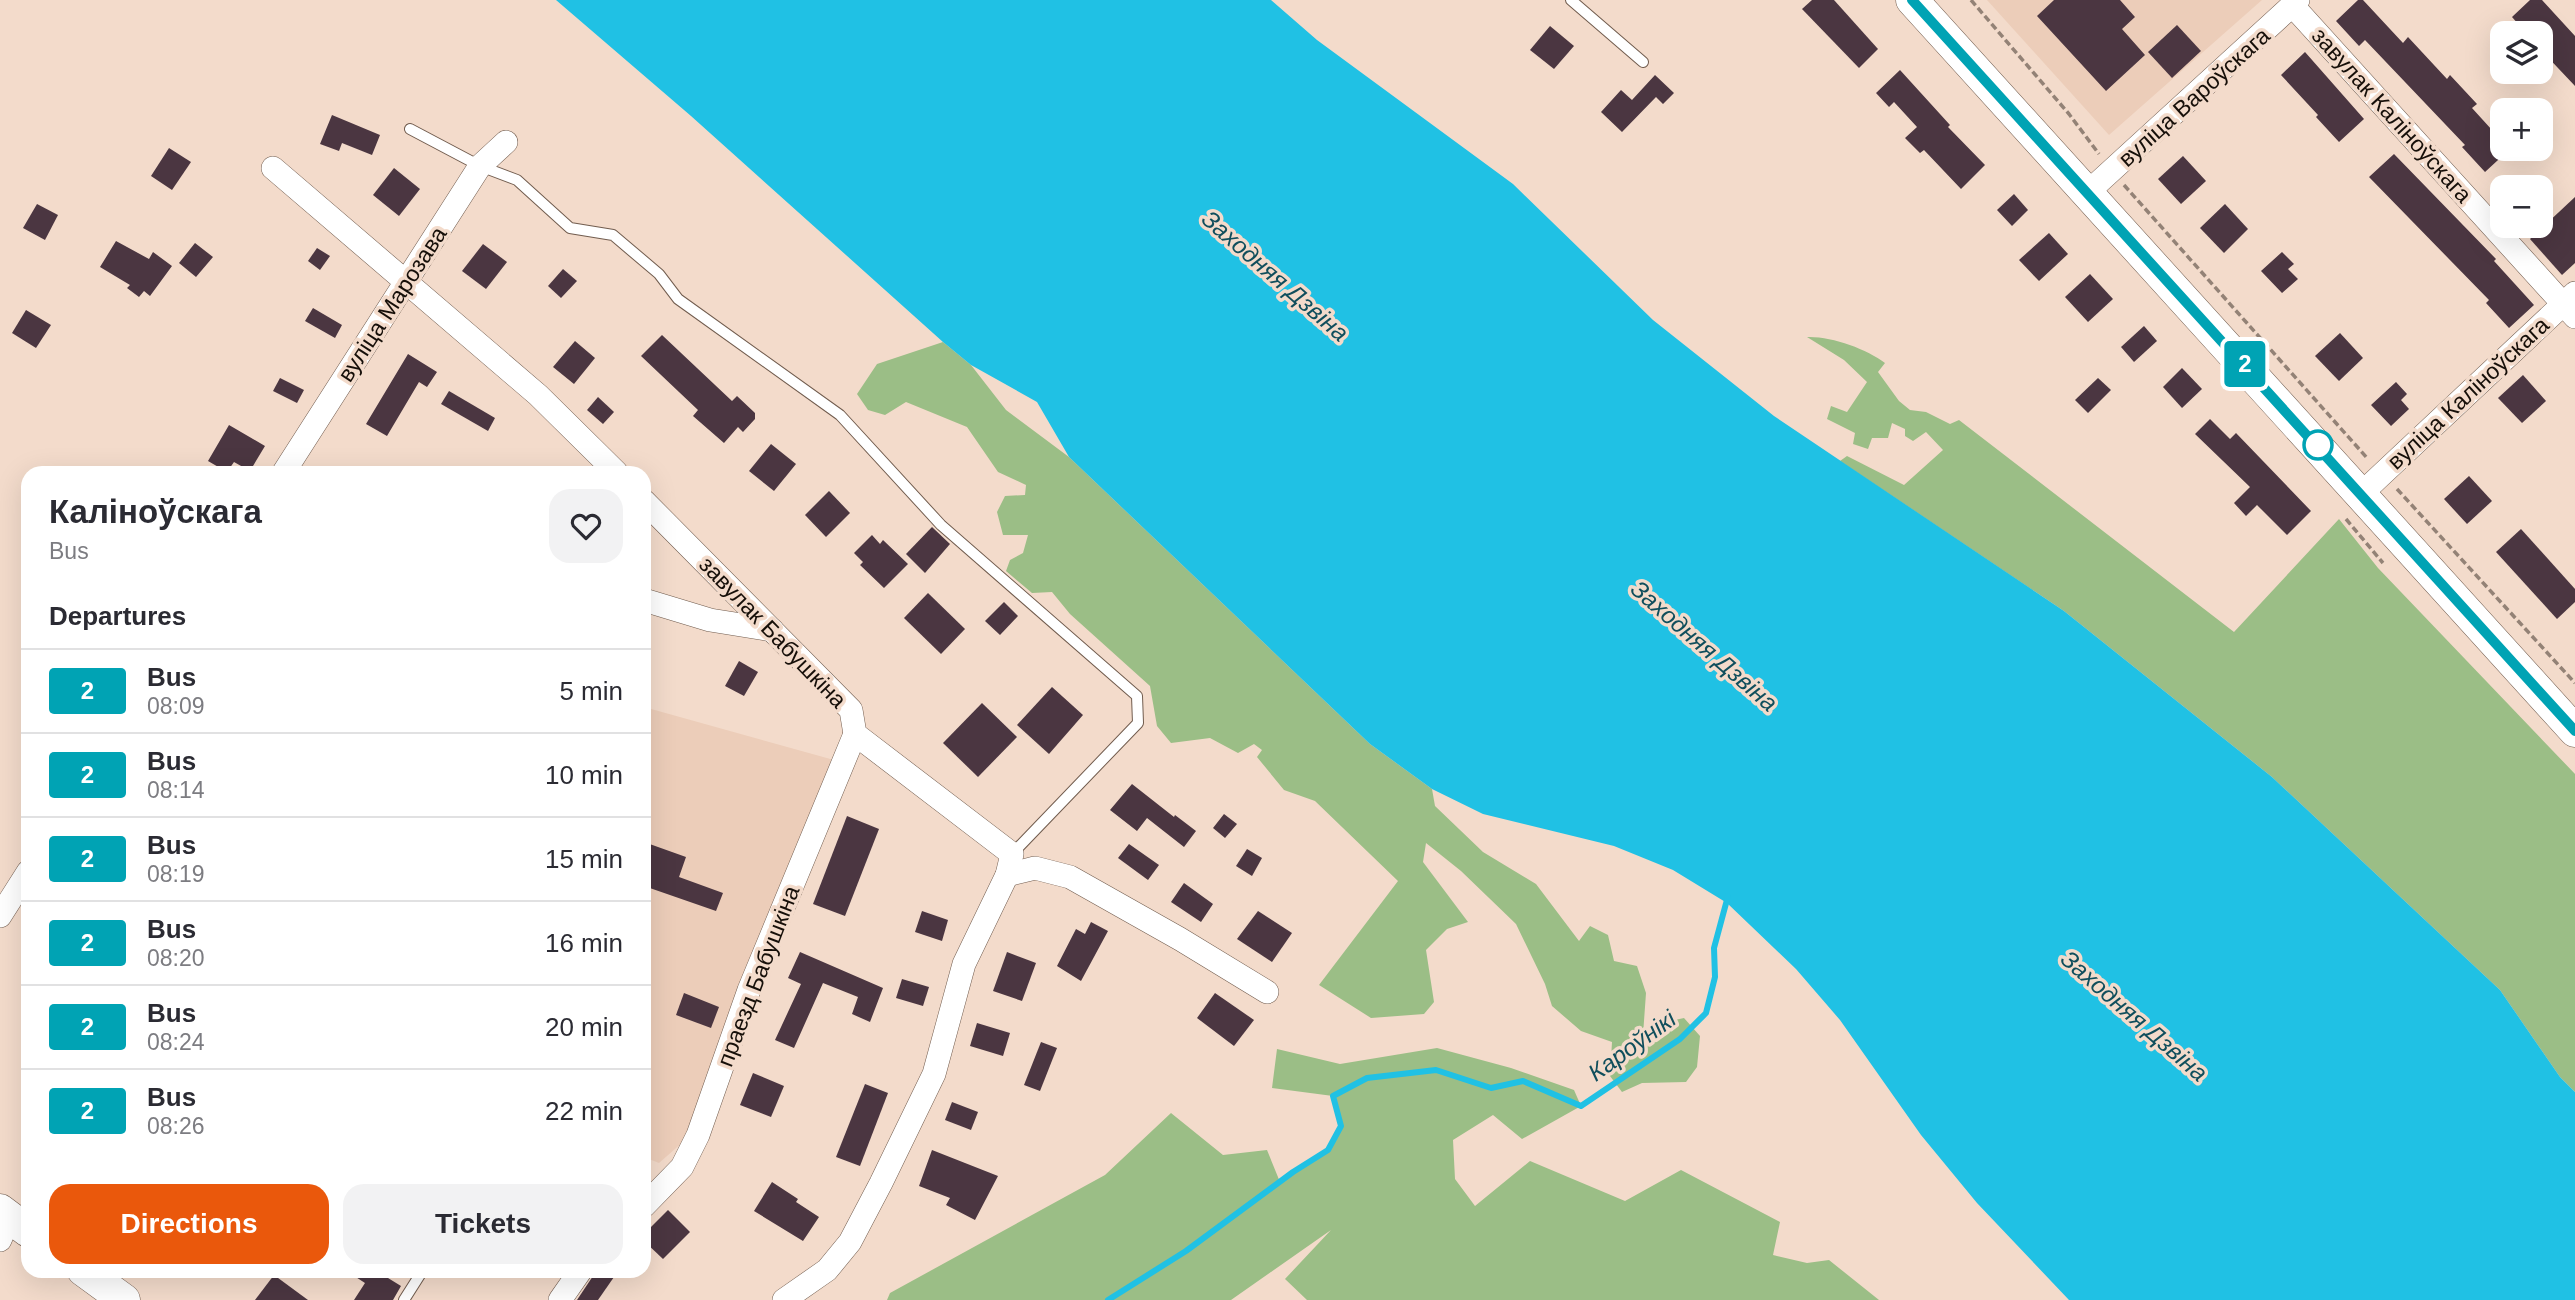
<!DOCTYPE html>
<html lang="en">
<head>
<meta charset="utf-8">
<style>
  :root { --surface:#fff; --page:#f2f2f3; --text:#2b2b33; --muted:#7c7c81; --line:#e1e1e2; --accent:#ea580c }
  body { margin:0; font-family:Arial,sans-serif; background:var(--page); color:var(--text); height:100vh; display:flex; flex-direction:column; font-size:26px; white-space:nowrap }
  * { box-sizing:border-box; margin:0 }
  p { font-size:23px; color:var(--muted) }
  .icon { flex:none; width:38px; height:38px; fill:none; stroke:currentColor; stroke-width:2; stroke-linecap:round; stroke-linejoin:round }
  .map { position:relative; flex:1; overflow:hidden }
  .drawer { position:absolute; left:21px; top:466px; width:630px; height:812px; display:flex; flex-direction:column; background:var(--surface); border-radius:21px; box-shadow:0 7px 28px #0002 }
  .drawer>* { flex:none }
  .badge { padding:0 14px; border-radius:5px; font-size:24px; line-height:46px }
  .fabs { position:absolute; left:2490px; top:21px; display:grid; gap:14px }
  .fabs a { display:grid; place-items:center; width:63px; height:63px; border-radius:14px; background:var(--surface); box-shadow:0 7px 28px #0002; font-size:35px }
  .map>.badge { position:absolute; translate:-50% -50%; box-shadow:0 0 0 4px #fff }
  h2 { padding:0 28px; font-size:26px; line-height:63px }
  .round { display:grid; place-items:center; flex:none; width:74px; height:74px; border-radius:21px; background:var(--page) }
  .overview { display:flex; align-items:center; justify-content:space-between; height:119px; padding:0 28px }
  h1 { font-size:33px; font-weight:700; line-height:52px }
  .button { display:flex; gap:14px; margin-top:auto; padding:14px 28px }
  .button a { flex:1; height:80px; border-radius:21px; background:var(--accent); color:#fff; font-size:28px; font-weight:700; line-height:80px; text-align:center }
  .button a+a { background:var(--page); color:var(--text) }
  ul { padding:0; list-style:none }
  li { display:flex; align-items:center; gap:21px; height:84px; padding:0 28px; border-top:2px solid var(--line) }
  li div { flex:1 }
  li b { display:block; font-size:26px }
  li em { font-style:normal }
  li .badge { min-width:77px; font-weight:700; text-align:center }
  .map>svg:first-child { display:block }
  .built { fill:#eccdb9 }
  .green { fill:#9bbe86 }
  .water { fill:#20c1e4 }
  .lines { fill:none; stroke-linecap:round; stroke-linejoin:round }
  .stream { stroke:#20c1e4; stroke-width:6 }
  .building { fill:#4b3641 }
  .lane-casing { stroke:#715c4e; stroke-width:12 }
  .street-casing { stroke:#715c4e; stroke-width:24 }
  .secondary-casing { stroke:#715c4e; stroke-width:33 }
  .path { stroke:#938276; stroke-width:3.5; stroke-dasharray:7 3.5; stroke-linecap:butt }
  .lane { stroke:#fff; stroke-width:10 }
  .street { stroke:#fff; stroke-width:23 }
  .secondary { stroke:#fff; stroke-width:32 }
  .line-casing { stroke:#fff; stroke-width:16 }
  .line { stroke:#00a3b4; stroke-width:10 }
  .stop-dot { fill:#fff; stroke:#00a3b4; stroke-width:3.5 }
  .labels { text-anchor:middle; stroke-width:7; stroke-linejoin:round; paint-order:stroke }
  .street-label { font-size:23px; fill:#160f09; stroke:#f3dbcb }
  .water-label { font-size:24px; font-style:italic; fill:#104e5c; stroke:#f3dbcb }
</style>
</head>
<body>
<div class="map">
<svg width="2575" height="1300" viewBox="0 0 2575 1300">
  <rect width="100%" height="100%" fill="#f3dbcb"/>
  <g class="built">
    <path d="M 1987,0 L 2262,0 L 2109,135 Z"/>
    <path d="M 644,707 L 834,760 L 741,987 L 683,1142 L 659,1163 L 644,1157 Z"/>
  </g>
  <g class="green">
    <path d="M 1807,337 C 1831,336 1867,349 1885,363 L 1878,372 L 1899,401 L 1910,410 L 1926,412 L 1950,424 L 1959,420 L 2234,632 L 2339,519 L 2378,568 L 2575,774 L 2575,1092 L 2560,1077 L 2500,990 L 2272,777 L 2064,611 L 1840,461 L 1847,456 L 1904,485 L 1943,450 L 1926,432 L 1913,441 L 1905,436 L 1905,429 L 1892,423 L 1888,438 L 1872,438 L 1868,449 L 1853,444 L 1855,433 L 1827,419 L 1831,406 L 1847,412 L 1867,382 L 1844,360 Z"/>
    <path d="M 943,342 L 971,365 L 1006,410 L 1069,457 L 1370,744 L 1432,789 L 1435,806 L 1483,852 L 1536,884 L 1579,941 L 1590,926 L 1608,935 L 1614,961 L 1637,966 L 1646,993 L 1643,1035 L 1656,1024 L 1684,1018 L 1700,1036 L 1697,1067 L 1686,1082 L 1642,1083 L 1622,1092 L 1610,1076 L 1612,1042 L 1581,1031 L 1552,1006 L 1545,984 L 1516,924 L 1461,871 L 1426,843 L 1423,862 L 1468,922 L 1447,929 L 1426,950 L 1434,1002 L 1424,1014 L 1371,1018 L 1319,985 L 1398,881 L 1315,801 L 1284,790 L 1257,757 L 1262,750 L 1254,744 L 1238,753 L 1210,738 L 1171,743 L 1157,726 L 1150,686 L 1070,614 L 1052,592 L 1032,593 L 1006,571 L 1010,560 L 1023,553 L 1028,535 L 1003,535 L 997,512 L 1005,496 L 1025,495 L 1026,485 L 998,472 L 967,427 L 906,402 L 885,415 L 868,410 L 857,394 L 877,364 Z"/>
    <path d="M 1437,1048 L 1511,1068 L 1574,1090 L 1581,1106 L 1522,1139 L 1493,1115 L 1453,1140 L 1455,1179 L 1475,1206 L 1530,1161 L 1625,1201 L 1681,1170 L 1780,1222 L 1773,1255 L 1807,1263 L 1829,1260 L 1879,1300 L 1307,1300 L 1285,1279 L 1331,1230 L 1231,1300 L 887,1300 L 890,1293 L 1105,1175 L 1171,1113 L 1223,1155 L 1267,1150 L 1280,1182 L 1328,1150 L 1341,1126 L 1333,1096 L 1272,1088 L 1277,1049 L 1340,1064 Z"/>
  </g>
  <path class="water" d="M 556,0 L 1271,0 L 1317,40 L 1513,184 L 1653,320 L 1774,416 L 2064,611 L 2272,777 L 2500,990 L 2560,1077 L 2575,1092 L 2575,1300 L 2069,1300 L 1977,1203 L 1921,1135 L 1840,1020 L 1796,969 L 1727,903 L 1673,870 L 1614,846 L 1483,814 L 1432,789 L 1370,744 L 1069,457 L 1037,402 L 971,365 L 943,342 L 691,116 Z"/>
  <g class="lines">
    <path class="stream" d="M 1108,1300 L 1186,1251 L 1293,1172 L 1328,1150 L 1341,1126 L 1333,1096 L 1367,1078 L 1436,1070 L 1491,1088 L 1523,1081 L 1581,1106 L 1680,1039 L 1706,1013 L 1715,977 L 1714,948 L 1728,896"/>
  </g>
  <g class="building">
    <path d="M 1812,0 L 1834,0 L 1878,49 L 1859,68 L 1802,9 Z"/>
    <path d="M 2054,0 L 2120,0 L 2135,17 L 2122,29 L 2145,55 L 2106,91 L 2037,16 Z"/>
    <path d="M 2358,0 L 2363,0 L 2403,43 L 2408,37 L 2447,79 L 2450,75 L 2477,104 L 2472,108 L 2502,141 L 2502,149 L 2510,149 L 2485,172 L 2462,147 L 2465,145 L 2365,40 L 2359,46 L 2336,21 Z"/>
    <path d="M 2530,0 L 2542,0 L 2575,36 L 2575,86 L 2541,50 L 2541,33 L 2526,33 L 2512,17 Z"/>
    <path d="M 2177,25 L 2201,51 L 2172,78 L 2148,52 Z"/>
    <path d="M 1550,26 L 1574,46 L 1554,69 L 1530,50 Z"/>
    <path d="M 2305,52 L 2364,119 L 2339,142 L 2316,117 L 2318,115 L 2281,75 Z"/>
    <path d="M 1900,70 L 1950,125 L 1948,127 L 1985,165 L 1961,189 L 1924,150 L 1920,153 L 1905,138 L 1917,127 L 1894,102 L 1889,107 L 1876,93 Z"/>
    <path d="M 1655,75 L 1674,93 L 1663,104 L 1656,97 L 1622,132 L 1601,112 L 1621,90 L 1632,100 Z"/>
    <path d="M 332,115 L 380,135 L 372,155 L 342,143 L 339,151 L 320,144 Z"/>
    <path d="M 169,148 L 191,162 L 172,190 L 151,176 Z"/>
    <path d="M 2394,154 L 2496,259 L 2494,261 L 2534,305 L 2509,328 L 2486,303 L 2489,300 L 2369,177 Z"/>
    <path d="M 2183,156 L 2206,181 L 2181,204 L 2158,179 Z"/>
    <path d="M 394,168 L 420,189 L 399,216 L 373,195 Z"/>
    <path d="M 2014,194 L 2028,210 L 2012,226 L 1997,210 Z"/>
    <path d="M 2575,197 L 2575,263 L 2562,275 L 2530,239 Z"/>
    <path d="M 37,204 L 58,215 L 45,240 L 23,228 Z"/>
    <path d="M 2225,204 L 2248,229 L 2224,253 L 2200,228 Z"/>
    <path d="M 2049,233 L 2068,254 L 2039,281 L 2019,260 Z"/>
    <path d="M 116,241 L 149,259 L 153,252 L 172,266 L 150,296 L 144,291 L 139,297 L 127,288 L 130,285 L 100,267 Z"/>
    <path d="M 195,243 L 213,257 L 196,277 L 179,263 Z"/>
    <path d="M 483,244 L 507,262 L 486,289 L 462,271 Z"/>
    <path d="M 317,248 L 330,256 L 320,270 L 308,261 Z"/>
    <path d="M 2282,252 L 2294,264 L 2288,269 L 2298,279 L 2282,293 L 2261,271 Z"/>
    <path d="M 563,269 L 577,281 L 561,298 L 548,286 Z"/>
    <path d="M 2090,274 L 2113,299 L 2088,322 L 2065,297 Z"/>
    <path d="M 313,308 L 342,325 L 335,338 L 305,321 Z"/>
    <path d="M 26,310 L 51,325 L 36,348 L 12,333 Z"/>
    <path d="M 2144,326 L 2157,341 L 2134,362 L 2121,347 Z"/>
    <path d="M 2340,333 L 2363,358 L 2339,381 L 2315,356 Z"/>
    <path d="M 662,335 L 732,401 L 737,396 L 755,413 L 755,419 L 743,432 L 738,427 L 724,443 L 693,416 L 698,410 L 641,356 Z"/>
    <path d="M 575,341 L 595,358 L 574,384 L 553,367 Z"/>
    <path d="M 408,354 L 437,372 L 427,387 L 419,382 L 387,436 L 366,424 Z"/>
    <path d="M 2182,368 L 2202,389 L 2182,408 L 2163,387 Z"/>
    <path d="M 2523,375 L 2546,401 L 2522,423 L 2498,398 Z"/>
    <path d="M 280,378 L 304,390 L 297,403 L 273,391 Z"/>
    <path d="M 2098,378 L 2111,390 L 2088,413 L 2075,400 Z"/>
    <path d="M 2396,382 L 2407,394 L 2401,400 L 2409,409 L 2391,426 L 2371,405 Z"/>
    <path d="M 449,391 L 495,418 L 488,431 L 441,404 Z"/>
    <path d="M 598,397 L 614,412 L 603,424 L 587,410 Z"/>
    <path d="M 2210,419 L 2230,439 L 2236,433 L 2311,511 L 2287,535 L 2257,505 L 2246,516 L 2234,503 L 2250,487 L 2195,434 Z"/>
    <path d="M 229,425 L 265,446 L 250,471 L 234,462 L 227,472 L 208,461 Z"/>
    <path d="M 771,444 L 796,464 L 774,491 L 749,471 Z"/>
    <path d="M 2469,476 L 2492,501 L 2467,524 L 2444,499 Z"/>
    <path d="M 829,491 L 850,513 L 826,537 L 805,515 Z"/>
    <path d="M 932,527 L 950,544 L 925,573 L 906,554 Z"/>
    <path d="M 2521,529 L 2575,589 L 2575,602 L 2557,619 L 2496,552 Z"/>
    <path d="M 872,535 L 880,544 L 883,540 L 908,564 L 884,588 L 860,565 L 863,562 L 854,553 Z"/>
    <path d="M 928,593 L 965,629 L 941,654 L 904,618 Z"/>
    <path d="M 1004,602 L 1018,616 L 1000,635 L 985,621 Z"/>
    <path d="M 739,661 L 758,672 L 744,696 L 725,686 Z"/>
    <path d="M 1052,687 L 1083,715 L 1049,754 L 1017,725 Z"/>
    <path d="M 982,703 L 1017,737 L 978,777 L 943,743 Z"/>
    <path d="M 1132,784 L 1174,817 L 1175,815 L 1196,831 L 1184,847 L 1147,818 L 1137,831 L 1110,810 Z"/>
    <path d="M 1224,814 L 1237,824 L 1225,838 L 1213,828 Z"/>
    <path d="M 847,816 L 879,829 L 845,916 L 813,904 Z"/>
    <path d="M 644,842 L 686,857 L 679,877 L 723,893 L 716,911 L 644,886 Z"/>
    <path d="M 1129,844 L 1159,865 L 1148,880 L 1118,858 Z"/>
    <path d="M 1247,849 L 1262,858 L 1252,876 L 1236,866 Z"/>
    <path d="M 1184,883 L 1213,904 L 1201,922 L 1171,902 Z"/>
    <path d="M 922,911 L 948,920 L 942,941 L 915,932 Z"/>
    <path d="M 1258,911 L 1292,933 L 1272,962 L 1237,939 Z"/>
    <path d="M 1091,922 L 1108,931 L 1081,981 L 1057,966 L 1076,929 L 1085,934 Z"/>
    <path d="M 800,952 L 883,988 L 870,1022 L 852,1014 L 858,997 L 823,983 L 794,1048 L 775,1040 L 801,984 L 788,978 Z"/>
    <path d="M 1007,952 L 1036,963 L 1022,1001 L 993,991 Z"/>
    <path d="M 902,979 L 929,987 L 923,1006 L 896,998 Z"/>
    <path d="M 684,993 L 719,1007 L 711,1028 L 676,1015 Z"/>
    <path d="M 1215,993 L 1254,1020 L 1234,1046 L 1197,1018 Z"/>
    <path d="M 977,1023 L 1010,1033 L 1003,1056 L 970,1046 Z"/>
    <path d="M 1041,1042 L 1057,1048 L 1040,1091 L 1024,1085 Z"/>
    <path d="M 753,1073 L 784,1086 L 771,1117 L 740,1105 Z"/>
    <path d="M 865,1084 L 888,1093 L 860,1166 L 836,1157 Z"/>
    <path d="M 952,1102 L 978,1112 L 971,1130 L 945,1120 Z"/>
    <path d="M 932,1150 L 998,1176 L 975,1220 L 946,1205 L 950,1198 L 919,1186 Z"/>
    <path d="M 772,1182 L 798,1199 L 796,1202 L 819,1217 L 803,1241 L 754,1211 Z"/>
    <path d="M 668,1210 L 690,1232 L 663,1259 L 644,1241 L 644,1234 Z"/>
    <path d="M 345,1270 L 375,1270 L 401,1286 L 393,1300 L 354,1300 L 365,1283 Z"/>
    <path d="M 597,1270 L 605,1270 L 614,1277 L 598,1300 L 577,1300 Z"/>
    <path d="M 274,1275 L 308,1300 L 255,1300 Z"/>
  </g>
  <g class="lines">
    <g class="lane-casing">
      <g id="lane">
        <path d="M 1571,0 L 1643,62"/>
        <path d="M 410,129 L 480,166 L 517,180 L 570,228 L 613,235 L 659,274 L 678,299 L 840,415 L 941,525 L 1137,696 L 1138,723 L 1012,854"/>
        <path d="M 404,1300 L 423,1270"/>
      </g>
    </g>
    <g class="street-casing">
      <g id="street">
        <path d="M 2293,6 L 2575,317"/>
        <path d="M 273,168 L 538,395 L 616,472"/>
        <path d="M 2088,192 L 2298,0"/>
        <path d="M 284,472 L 480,166 L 506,142"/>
        <path d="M 2362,493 L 2575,293"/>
        <path d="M 644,501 L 851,710 L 855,734 L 1012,854 L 1007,875 L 964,964 L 934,1074 L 881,1183 L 850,1242 L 827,1270 L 784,1300"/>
        <path d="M 644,600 L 710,620 L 772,630"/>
        <path d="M 1007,875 L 1035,868 L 1070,877 L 1180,939 L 1267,992"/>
        <path d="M 0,916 L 28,872"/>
        <path d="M 644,1206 L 682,1167 L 698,1135 L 749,990 L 855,734"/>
        <path d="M 0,1240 L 10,1217"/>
        <path d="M 560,1300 L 581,1270"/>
      </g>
    </g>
    <g class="secondary-casing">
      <g id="secondary">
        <path d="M 1912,0 L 2575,731"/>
        <path d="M 0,1210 L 28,1231"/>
        <path d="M 83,1270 L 124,1300"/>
      </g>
    </g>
    <g class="path">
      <path d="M 1971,0 L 2069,114 L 2099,154"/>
      <path d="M 2124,185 L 2368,459"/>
      <path d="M 2397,489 L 2575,683"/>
      <path d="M 2346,519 L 2383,563"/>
    </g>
    <use href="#lane" class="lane"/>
    <use href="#street" class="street"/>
    <use href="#secondary" class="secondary"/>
  </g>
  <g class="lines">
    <g class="line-casing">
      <path id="line" d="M 1912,0 L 2575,731"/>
    </g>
    <use href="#line" class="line"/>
  </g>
  <circle class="stop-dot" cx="2318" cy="445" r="14"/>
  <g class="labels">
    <g class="street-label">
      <text transform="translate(2194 97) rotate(-42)" y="8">вуліца Вароўскага</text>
      <text transform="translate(2392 115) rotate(48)" y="8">завулак Каліноўскага</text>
      <text transform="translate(392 304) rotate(-57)" y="8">вуліца Марозава</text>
      <text transform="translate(2468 393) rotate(-43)" y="8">вуліца Каліноўскага</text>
      <text transform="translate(773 632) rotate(46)" y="8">завулак Бабушкіна</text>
      <text transform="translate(758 976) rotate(-69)" y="8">праезд Бабушкіна</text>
    </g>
    <g class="water-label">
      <text transform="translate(1275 276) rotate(41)" y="8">Заходняя Дзвіна</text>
      <text transform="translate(1704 646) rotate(41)" y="8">Заходняя Дзвіна</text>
      <text transform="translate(2134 1016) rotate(41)" y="8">Заходняя Дзвіна</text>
      <text transform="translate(1632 1046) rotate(-36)" y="8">Кароўнікі</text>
    </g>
  </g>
</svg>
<div class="fabs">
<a><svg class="icon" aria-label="layers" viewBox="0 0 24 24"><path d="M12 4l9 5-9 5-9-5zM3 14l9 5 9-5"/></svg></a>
<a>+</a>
<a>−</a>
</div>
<b class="badge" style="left:2245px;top:364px;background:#00a3b4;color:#fff">2</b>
<section class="drawer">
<div class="overview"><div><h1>Каліноўскага</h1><p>Bus</p></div><a class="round"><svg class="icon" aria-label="heart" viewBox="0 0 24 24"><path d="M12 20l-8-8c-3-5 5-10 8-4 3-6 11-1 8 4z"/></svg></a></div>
<h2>Departures</h2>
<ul>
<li><span class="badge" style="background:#00a3b4;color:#fff">2</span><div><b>Bus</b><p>08:09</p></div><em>5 min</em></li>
<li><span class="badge" style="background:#00a3b4;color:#fff">2</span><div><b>Bus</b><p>08:14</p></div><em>10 min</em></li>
<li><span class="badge" style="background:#00a3b4;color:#fff">2</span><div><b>Bus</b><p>08:19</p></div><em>15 min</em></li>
<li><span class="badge" style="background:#00a3b4;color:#fff">2</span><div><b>Bus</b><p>08:20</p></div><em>16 min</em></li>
<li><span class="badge" style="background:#00a3b4;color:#fff">2</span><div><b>Bus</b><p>08:24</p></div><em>20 min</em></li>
<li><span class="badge" style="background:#00a3b4;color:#fff">2</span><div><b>Bus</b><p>08:26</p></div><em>22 min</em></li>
</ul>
<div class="button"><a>Directions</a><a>Tickets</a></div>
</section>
</div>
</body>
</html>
